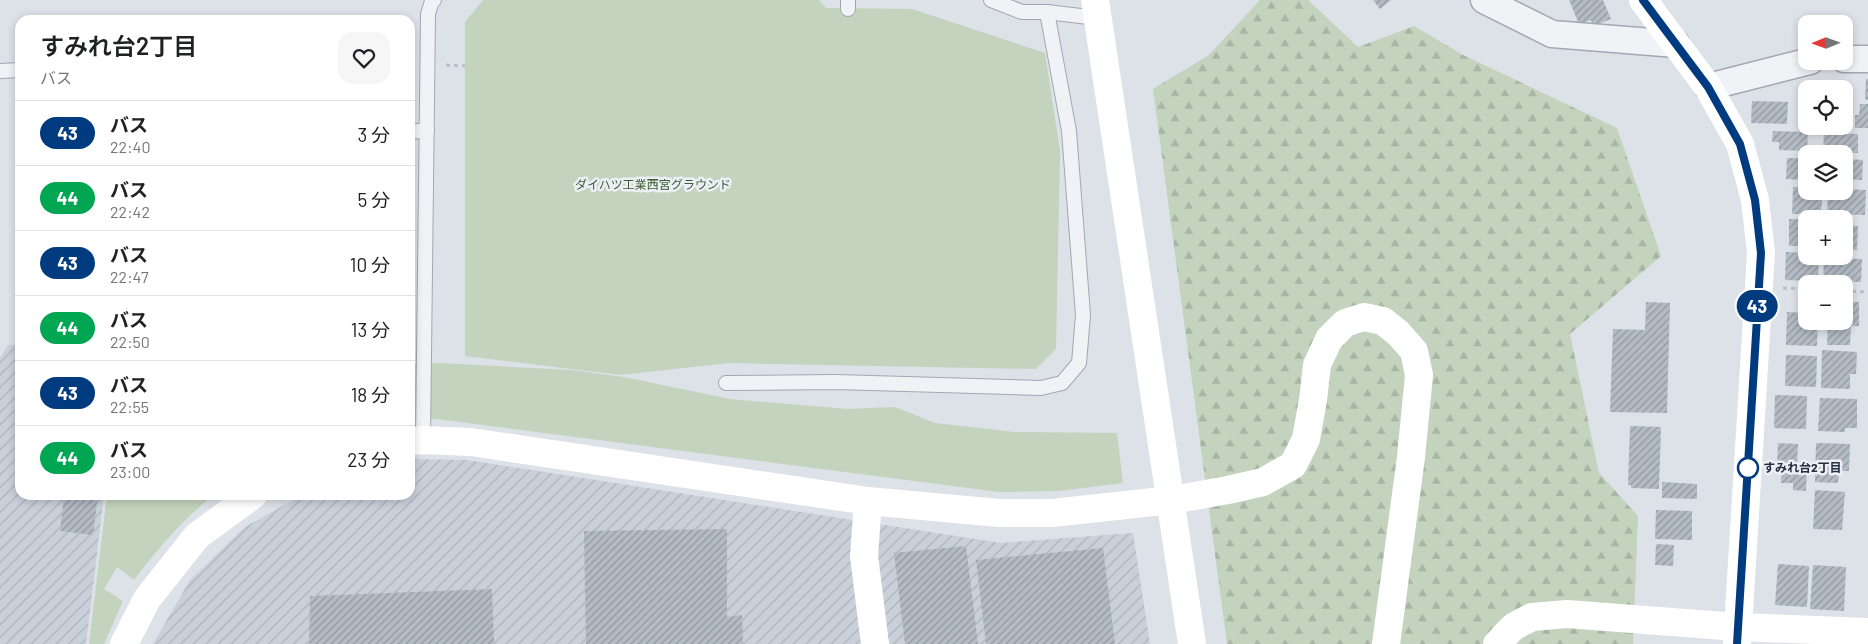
<!DOCTYPE html>
<html lang="ja">
<head>
<meta charset="utf-8">
<style>
  :root { --surface:#fff; --page:#f6f6f6; --text:#202124; --muted:#757577; --line:#e0e0e0 }
  body { margin:0; font-family:Barlow,"Noto Sans JP",sans-serif; background:var(--page); color:var(--text); height:100vh; display:flex; flex-direction:column; font-size:19px; white-space:nowrap }
  * { box-sizing:border-box; margin:0 }
  p { font-size:16px; color:var(--muted) }
  .icon { flex:none; width:28px; height:28px; fill:none; stroke:currentColor; stroke-width:2; stroke-linecap:round; stroke-linejoin:round }
  .map { position:relative; flex:1; overflow:hidden }
  .panel { position:absolute; left:15px; top:15px; width:400px; height:485px; display:flex; flex-direction:column; background:var(--surface); border-radius:15px; box-shadow:0 2px 8px #0003 }
  .panel>* { flex:none }
  .badge { padding:0 10px; border-radius:16px; font-size:18px; line-height:32px }
  .needle { width:32px; rotate:269deg }
  .fabs { position:absolute; left:1798px; top:15px; display:grid; gap:10px }
  .fabs a { display:grid; place-items:center; width:55px; height:55px; border-radius:10px; background:var(--surface); box-shadow:0 2px 8px #0003; font-size:25px }
  .map>.badge { position:absolute; translate:-50% -50%; box-shadow:0 0 0 2px #fff }
  .round { display:grid; place-items:center; flex:none; width:52px; height:52px; border-radius:15px; background:var(--page) }
  .head { display:flex; align-items:center; justify-content:space-between; height:85px; padding:0 25px }
  h1 { font-size:24px; font-weight:600; line-height:38px }
  ul { padding:0; list-style:none }
  li { display:flex; align-items:center; gap:15px; height:65px; padding:0 25px; border-top:1px solid var(--line) }
  li div { flex:1 }
  li b { display:block; font-size:19px }
  li em { font-style:normal }
  li .badge { min-width:55px; font-weight:700; text-align:center }
  .map>svg:first-child { display:block }
  .industrial { fill:url(#industrial-furrows) }
  .forest { fill:url(#forest-firs) }
  .green { fill:#c3d3bd }
  .building { fill:url(#building-hatch) }
  .lines { fill:none; stroke-linecap:round; stroke-linejoin:round }
  .lane-casing { stroke:#a2a8b2; stroke-width:16 }
  .street-casing { stroke:#a2a8b2; stroke-width:29 }
  .path { stroke:#bbbfc7; stroke-width:3; stroke-dasharray:4 4; stroke-linecap:butt }
  .lane { stroke:#f0f2f6; stroke-width:14 }
  .street { stroke:#f0f2f6; stroke-width:26 }
  .secondary { stroke:#fff; stroke-width:28 }
  .line-casing { stroke:#fff; stroke-width:11 }
  .line { stroke:#003b80; stroke-width:8 }
  .stop-dot { fill:#fff; stroke:#003b80; stroke-width:2.5 }
  .labels { text-anchor:middle; stroke-width:5; stroke-linejoin:round; paint-order:stroke }
  .park-label { font-size:12px; fill:#3a5d31; stroke:#ecf0f6 }
  .stop-label { font-size:12px; font-weight:bold; fill:#252f40; stroke:#ecf0f6; text-anchor:start }
</style>
</head>
<body>
<div class="map">
<svg width="1868" height="644" viewBox="0 0 1868 644">
  <defs>
    <pattern id="industrial-furrows" width="10" height="10" patternUnits="userSpaceOnUse" patternTransform="scale(1.25)"><rect width="10" height="10" fill="#cad0da"/><path d="M-1 1l2-2M0 10L10 0M9 11l2-2" fill="none" stroke="#adb3bc"/></pattern>
    <pattern id="forest-firs" width="22" height="20" patternUnits="userSpaceOnUse" patternTransform="scale(1.25)"><rect width="22" height="20" fill="#c3d3bd"/><path d="M5 1l3.5 6h-7zM16 11l3.5 6h-7z" fill="#a7b5a4"/></pattern>
    <pattern id="building-hatch" width="6" height="6" patternUnits="userSpaceOnUse" patternTransform="scale(1.25)"><rect width="6" height="6" fill="#b3bbc5"/><path d="M-1 1l2-2M0 6l6-6M5 7l2-2" fill="none" stroke="#9198a1"/></pattern>
  </defs>
  <rect width="100%" height="100%" fill="#dde1e8"/>
  <g class="industrial">
    <path d="M 20,344 L 20,495 L 104,495 L 86,644 L 0,644 L 0,358 L 8,345 Z"/>
    <path d="M 412,459 L 467,460 L 1001,543 L 1133,533 L 1150,644 L 153,644 L 190,580 L 245,527 L 302,495 L 410,495 L 410,460 Z"/>
  </g>
  <path class="forest" d="M 1260,0 L 1308,0 L 1358,47 L 1414,26 L 1463,55 L 1617,128 L 1661,256 L 1570,334 L 1599,473 L 1638,516 L 1633,644 L 1227,644 L 1153,89 L 1209,55 Z"/>
  <g class="green">
    <path d="M 483,0 L 819,0 L 826,8 L 912,9 L 1045,53 L 1060,151 L 1056,349 L 1036,369 L 729,363 L 620,375 L 465,356 L 465,22 Z"/>
    <path d="M 438,363 L 571,370 L 624,377 L 730,399 L 848,409 L 895,407 L 935,423 L 1014,432 L 1117,433 L 1123,483 L 1059,491 L 999,492 L 437,419 L 410,421 L 410,364 Z"/>
    <path d="M 107,495 L 213,495 C 183,520 157,549 134,580 L 117,567 L 104,589 L 123,601 L 104,644 L 89,644 Z"/>
  </g>
  <g class="building">
    <path d="M 1373,0 L 1391,0 L 1380,9 Z"/>
    <path d="M 1569,0 L 1603,0 L 1611,19 L 1593,26 L 1591,20 L 1579,24 Z"/>
    <path d="M 1866,79 L 1868,79 L 1868,100 L 1865,99 Z"/>
    <path d="M 1800,92 L 1806,92 L 1806,118 L 1799,118 Z"/>
    <path d="M 1844,92 L 1849,92 L 1848,129 L 1828,128 L 1829,126 L 1844,126 Z"/>
    <path d="M 1752,101 L 1788,102 L 1787,124 L 1751,123 Z"/>
    <path d="M 1860,104 L 1868,104 L 1868,128 L 1855,128 L 1855,115 L 1859,115 Z"/>
    <path d="M 1773,131 L 1808,132 L 1807,151 L 1779,150 L 1779,142 L 1772,142 Z"/>
    <path d="M 1824,133 L 1858,134 L 1858,153 L 1823,152 Z"/>
    <path d="M 1787,158 L 1806,158 L 1806,180 L 1786,179 Z"/>
    <path d="M 1844,159 L 1863,160 L 1862,180 L 1844,179 Z"/>
    <path d="M 1793,187 L 1806,187 L 1806,191 L 1815,191 L 1814,200 L 1822,200 L 1821,214 L 1792,214 Z"/>
    <path d="M 1844,189 L 1866,190 L 1865,215 L 1827,214 L 1828,191 L 1844,191 Z"/>
    <rect x="1789" y="219" width="17" height="27"/>
    <path d="M 1844,225 L 1858,226 L 1857,250 L 1844,250 Z"/>
    <path d="M 1786,252 L 1806,253 L 1806,256 L 1819,256 L 1818,281 L 1785,280 Z"/>
    <path d="M 1824,258 L 1862,259 L 1861,282 L 1823,281 Z"/>
    <path d="M 1646,302 L 1670,303 L 1667,413 L 1610,412 L 1613,329 L 1645,330 Z"/>
    <path d="M 1844,302 L 1859,302 L 1859,326 L 1851,326 L 1850,345 L 1827,345 L 1828,321 L 1844,321 Z"/>
    <path d="M 1787,312 L 1806,313 L 1806,321 L 1818,321 L 1817,346 L 1786,345 Z"/>
    <path d="M 1822,350 L 1857,352 L 1856,374 L 1850,374 L 1850,389 L 1821,388 Z"/>
    <path d="M 1786,355 L 1817,356 L 1816,387 L 1785,386 Z"/>
    <path d="M 1775,395 L 1807,396 L 1806,429 L 1774,428 Z"/>
    <path d="M 1820,398 L 1857,399 L 1857,428 L 1845,428 L 1845,432 L 1818,431 Z"/>
    <path d="M 1630,426 L 1661,427 L 1659,489 L 1631,488 L 1631,485 L 1628,485 Z"/>
    <path d="M 1778,443 L 1798,444 L 1797,466 L 1777,465 Z"/>
    <path d="M 1816,443 L 1850,444 L 1849,471 L 1839,471 L 1838,483 L 1815,482 Z"/>
    <path d="M 1782,466 L 1807,467 L 1806,491 L 1793,490 L 1793,483 L 1781,483 Z"/>
    <path d="M 1662,482 L 1697,484 L 1697,499 L 1662,498 Z"/>
    <path d="M 1815,490 L 1845,492 L 1842,530 L 1813,529 Z"/>
    <path d="M 64,495 L 98,495 L 93,535 L 60,531 Z"/>
    <path d="M 1656,510 L 1692,511 L 1692,540 L 1655,539 Z"/>
    <path d="M 727,529 L 727,617 L 742,615 L 743,644 L 586,644 L 584,531 Z"/>
    <path d="M 1656,544 L 1674,545 L 1673,566 L 1655,565 Z"/>
    <path d="M 966,546 L 978,644 L 905,644 L 894,553 Z"/>
    <path d="M 1103,548 L 1115,644 L 986,644 L 976,560 Z"/>
    <path d="M 1778,564 L 1809,566 L 1807,607 L 1775,605 Z"/>
    <path d="M 1813,565 L 1846,567 L 1844,611 L 1810,609 Z"/>
    <path d="M 492,589 L 494,644 L 309,644 L 310,596 Z"/>
  </g>
  <g class="lines">
    <g class="lane-casing">
      <g id="lane">
        <path d="M 991,0 L 1022,12 L 1047,12 L 1097,18"/>
        <path d="M 848,9 L 848,0"/>
        <path d="M 0,71 L 20,70"/>
        <path d="M 410,132 L 427,130"/>
        <path d="M 726,383 L 836,382 L 1041,388 L 1062,383 L 1079,363 L 1083,315 L 1069,131 L 1047,12"/>
        <path d="M 423,440 L 428,14 L 432,1 L 434,0"/>
      </g>
    </g>
    <g class="street-casing">
      <g id="street">
        <path d="M 1484,0 L 1552,34 L 1676,44"/>
        <path d="M 1844,59 L 1868,59"/>
        <path d="M 1708,87 L 1810,61"/>
      </g>
    </g>
    <g class="path">
      <path d="M 446,65 L 465,66"/>
      <path d="M 1783,288 L 1806,289"/>
      <path d="M 1844,291 L 1868,292"/>
    </g>
    <use href="#lane" class="lane"/>
    <use href="#street" class="street"/>
    <g class="secondary">
      <path d="M 1095,0 L 1192,644"/>
      <path d="M 1643,0 L 1708,87 L 1740,144 L 1755,200 L 1761,253 L 1737,644"/>
      <path d="M 410,441 L 423,440 L 471,442 L 868,501 L 999,513 L 1052,513 L 1172,500 L 1228,490 L 1263,482 L 1293,465 L 1306,439 L 1313,400 L 1317,365 L 1329,339 L 1345,323 L 1364,317 L 1383,321 L 1398,333 L 1414,351 L 1419,375 L 1411,457 L 1386,644"/>
      <path d="M 868,501 L 864,556 L 875,644"/>
      <path d="M 124,644 L 147,599 L 197,536 L 253,495"/>
      <path d="M 1497,644 L 1513,627 L 1532,617 L 1567,614 L 1738,627 L 1868,632"/>
    </g>
  </g>
  <g class="lines">
    <g class="line-casing">
      <path id="line" d="M 1643,0 L 1708,87 L 1740,144 L 1755,200 L 1761,253 L 1737,644"/>
    </g>
    <use href="#line" class="line"/>
  </g>
  <circle class="stop-dot" cx="1748" cy="468" r="10"/>
  <g class="labels">
    <g class="park-label">
      <text x="653" y="189">ダイハツ工業西宮グラウンド</text>
    </g>
    <g class="stop-label">
      <text x="1763" y="472">すみれ台2丁目</text>
    </g>
  </g>
</svg>
<div class="fabs">
<a><svg class="needle" viewBox="-14 -14 28 28"><path d="M0-13l5 13h-10z" fill="#e53935"/><path d="M0 13l5-13h-10z" fill="#757577"/></svg></a>
<a><svg class="icon" aria-label="locate" viewBox="0 0 24 24"><circle cx="12" cy="12" r="6"/><path d="M12 2v4M12 18v4M2 12h4M18 12h4"/></svg></a>
<a><svg class="icon" aria-label="layers" viewBox="0 0 24 24"><path d="M12 4l9 5-9 5-9-5zM3 14l9 5 9-5"/></svg></a>
<a>+</a>
<a>−</a>
</div>
<b class="badge" style="left:1757px;top:306px;background:#003b80;color:#fff">43</b>
<section class="panel">
<div class="head"><div><h1>すみれ台2丁目</h1><p>バス</p></div><a class="round"><svg class="icon" aria-label="heart" viewBox="0 0 24 24"><path d="M12 20l-8-8c-3-5 5-10 8-4 3-6 11-1 8 4z"/></svg></a></div>
<ul>
<li><span class="badge" style="background:#003b80;color:#fff">43</span><div><b>バス</b><p>22:40</p></div><em>3 分</em></li>
<li><span class="badge" style="background:#00a651;color:#fff">44</span><div><b>バス</b><p>22:42</p></div><em>5 分</em></li>
<li><span class="badge" style="background:#003b80;color:#fff">43</span><div><b>バス</b><p>22:47</p></div><em>10 分</em></li>
<li><span class="badge" style="background:#00a651;color:#fff">44</span><div><b>バス</b><p>22:50</p></div><em>13 分</em></li>
<li><span class="badge" style="background:#003b80;color:#fff">43</span><div><b>バス</b><p>22:55</p></div><em>18 分</em></li>
<li><span class="badge" style="background:#00a651;color:#fff">44</span><div><b>バス</b><p>23:00</p></div><em>23 分</em></li>
</ul>
</section>
</div>
</body>
</html>
